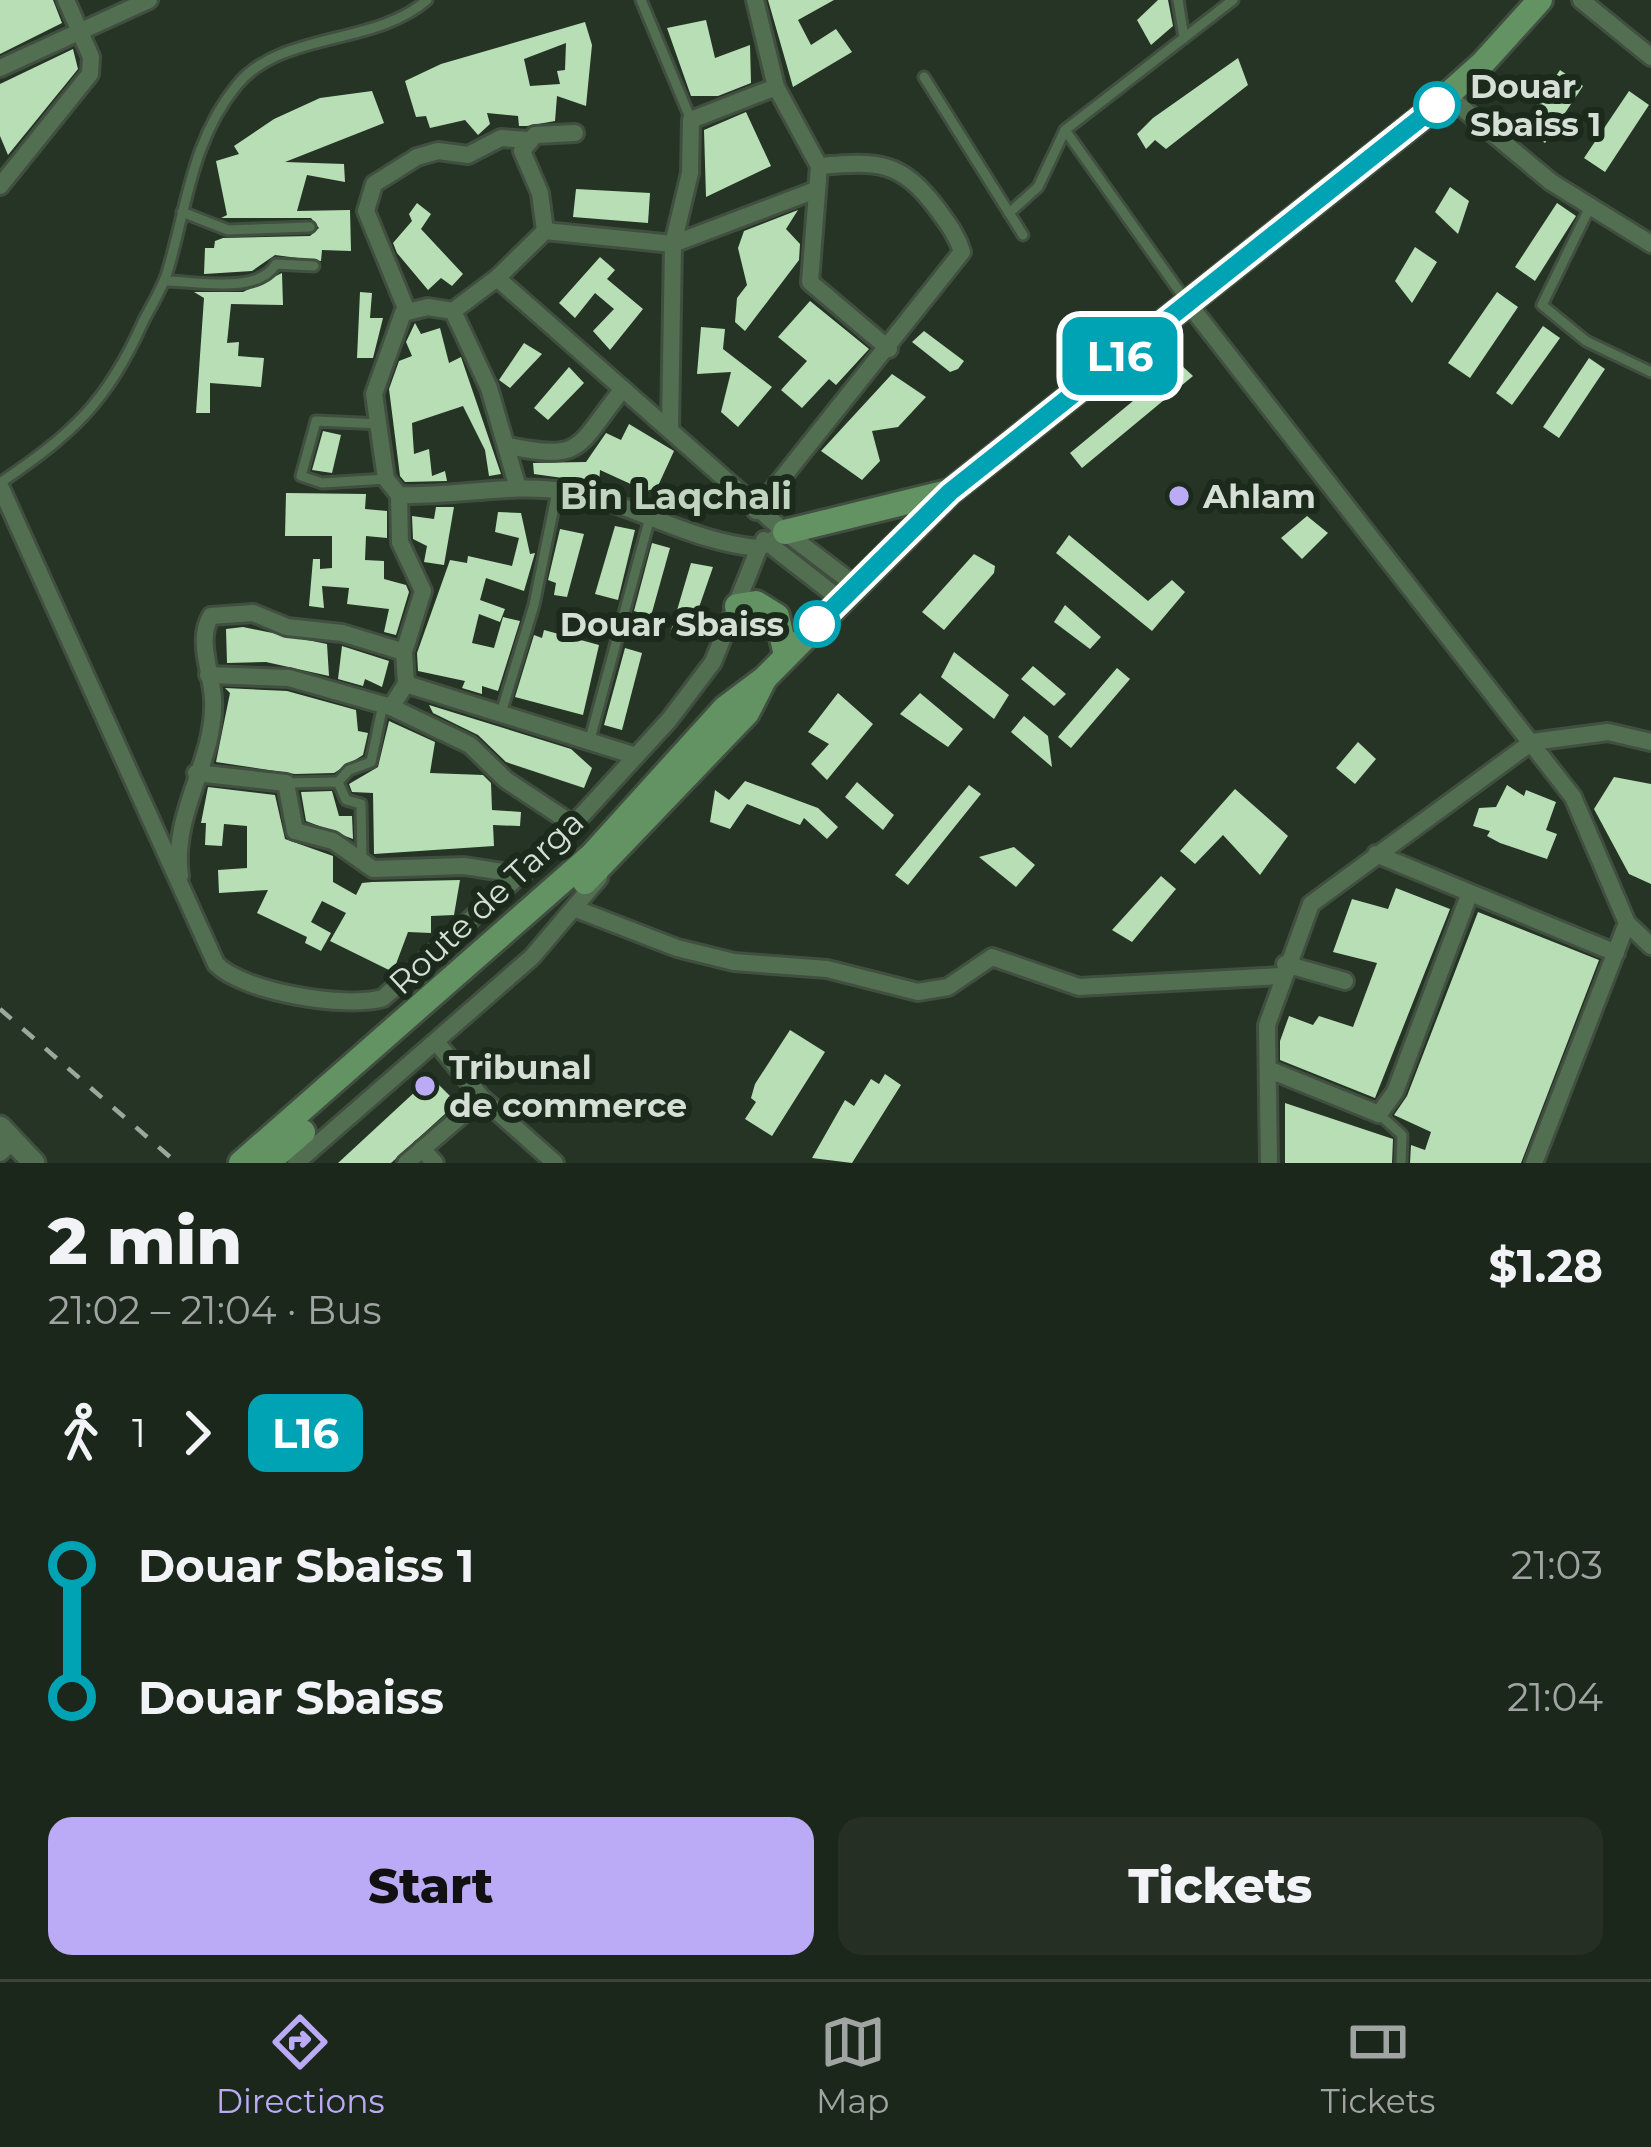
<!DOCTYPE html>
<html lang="en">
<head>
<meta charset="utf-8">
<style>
  :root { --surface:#1c271b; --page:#252f24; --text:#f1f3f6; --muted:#a0a5a3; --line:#3a443a; --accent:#bbaaf6 }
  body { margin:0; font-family:Montserrat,sans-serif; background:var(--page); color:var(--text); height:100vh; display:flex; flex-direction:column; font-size:45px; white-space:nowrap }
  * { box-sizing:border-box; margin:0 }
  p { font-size:39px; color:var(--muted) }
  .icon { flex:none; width:66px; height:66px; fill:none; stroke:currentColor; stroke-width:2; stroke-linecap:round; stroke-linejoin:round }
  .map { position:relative; height:1163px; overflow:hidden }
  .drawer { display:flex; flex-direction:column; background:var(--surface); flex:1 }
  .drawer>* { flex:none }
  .badge { padding:0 24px; border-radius:18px; font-size:42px; line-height:78px }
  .map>.badge { position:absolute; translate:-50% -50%; box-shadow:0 0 0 6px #fff }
  .legs { display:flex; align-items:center; gap:18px; height:132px; padding:0 48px; font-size:39px }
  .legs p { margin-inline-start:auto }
  .headline { display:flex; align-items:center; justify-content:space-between; height:204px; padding:0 48px }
  h1 { font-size:66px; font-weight:800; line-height:90px }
  .cta { display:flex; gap:24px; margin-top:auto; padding:24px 48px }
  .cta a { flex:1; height:138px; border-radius:24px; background:var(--accent); color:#111; font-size:48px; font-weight:800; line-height:138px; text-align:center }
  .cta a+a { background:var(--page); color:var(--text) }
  ul { padding:0 48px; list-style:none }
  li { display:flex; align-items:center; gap:42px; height:132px; font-size:45px }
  li i { display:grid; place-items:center; width:18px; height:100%; margin:0 15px; background:currentColor }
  li i::after { content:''; width:30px; height:30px; margin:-15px; border:9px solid; border-radius:50%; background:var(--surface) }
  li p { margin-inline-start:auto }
  li:first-child i { background:linear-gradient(#0000 50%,currentColor 0) }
  li:last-child i { background:linear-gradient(currentColor 50%,#0000 0) }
  .menu { display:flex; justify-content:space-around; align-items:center; height:168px; border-top:3px solid var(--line); background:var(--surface); font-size:33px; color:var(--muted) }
  .menu a { display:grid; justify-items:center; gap:6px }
  .menu .current { color:var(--accent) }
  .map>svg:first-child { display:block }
  .building { fill:#b8deb6; fill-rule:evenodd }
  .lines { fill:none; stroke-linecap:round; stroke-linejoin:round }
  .service-casing { stroke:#414f40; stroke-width:15 }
  .minor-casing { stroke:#414f40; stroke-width:22 }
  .tertiary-casing { stroke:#414f40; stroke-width:27 }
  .secondary-casing { stroke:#414f40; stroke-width:30 }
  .service { stroke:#526f51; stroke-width:9 }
  .minor { stroke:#526f51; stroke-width:16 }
  .tertiary { stroke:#526f51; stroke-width:21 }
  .secondary { stroke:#639263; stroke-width:24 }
  .rail { stroke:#9da89c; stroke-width:4.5; stroke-dasharray:15 15; stroke-linecap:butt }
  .line-1-casing { stroke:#fff; stroke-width:27 }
  .line-1 { stroke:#00a3b4; stroke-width:18 }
  .stop-1-dot { fill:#fff; stroke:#00a3b4; stroke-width:6 }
  .poi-dot { fill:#bbaaf6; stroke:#1b2a1b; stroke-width:4.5 }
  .labels { text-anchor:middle; stroke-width:12; stroke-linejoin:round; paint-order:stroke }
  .stop-label { font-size:33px; font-weight:bold; fill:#d6dfd5; stroke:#1b2a1b; text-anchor:start }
  .poi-label { font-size:33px; font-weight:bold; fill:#d6dfd5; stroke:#1b2a1b; text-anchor:start }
  .street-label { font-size:33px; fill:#d6dfd5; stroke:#1b2a1b }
  .neighbourhood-label { font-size:36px; font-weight:bold; fill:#c0d4c0; stroke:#1b2a1b }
</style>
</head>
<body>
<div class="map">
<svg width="1651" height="1163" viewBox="0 0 1651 1163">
  <rect width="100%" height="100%" fill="#253424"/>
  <g class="building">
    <path d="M 0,0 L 53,0 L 62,23 L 0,54 Z"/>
    <path d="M 768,0 L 834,0 L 798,20 L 811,45 L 836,29 L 852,52 L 793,87 Z"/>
    <path d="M 1158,0 L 1168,0 L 1173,26 L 1151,45 L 1137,20 Z"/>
    <path d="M 706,20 L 715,58 L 750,45 L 751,83 L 718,96 L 691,96 L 667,28 Z"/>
    <path d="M 585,22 L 592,45 L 586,106 L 557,96 L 555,121 L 527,126 L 519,126 L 518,116 L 487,113 L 490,124 L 478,135 L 465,120 L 430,128 L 426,116 L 416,117 L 405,81 L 441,64 ZM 566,43 L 565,70 L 557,71 L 560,84 L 530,86 L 524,59 Z"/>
    <path d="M 73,49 L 78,69 L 8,155 L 0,136 L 0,84 Z"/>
    <path d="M 1238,58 L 1248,85 L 1166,149 L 1155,140 L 1146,149 L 1137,134 L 1153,118 Z"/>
    <path d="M 1560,70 L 1583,86 L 1545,143 L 1522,127 Z"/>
    <path d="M 372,91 L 384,123 L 285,162 L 344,164 L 345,182 L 307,175 L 297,211 L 350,210 L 351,251 L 322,250 L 321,261 L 275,255 L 252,271 L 204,274 L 205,248 L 214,248 L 215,241 L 223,238 L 310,236 L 319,228 L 311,218 L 221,218 L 227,215 L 216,161 L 239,154 L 234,146 L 274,119 L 320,98 Z"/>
    <path d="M 1629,91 L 1649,105 L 1605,172 L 1584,158 Z"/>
    <path d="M 746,112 L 771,166 L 706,197 L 704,130 Z"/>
    <path d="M 1450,187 L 1469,201 L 1458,234 L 1435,212 Z"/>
    <path d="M 576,189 L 650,193 L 648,223 L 573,217 Z"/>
    <path d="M 417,203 L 431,214 L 421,229 L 463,274 L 452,286 L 441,278 L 428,290 L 397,253 L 393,243 L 412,221 L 409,214 Z"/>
    <path d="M 1557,203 L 1576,216 L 1535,281 L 1515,267 Z"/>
    <path d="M 798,210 L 786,229 L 800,244 L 799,260 L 745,331 L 735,322 L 737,298 L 747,285 L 738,248 L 744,231 Z"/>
    <path d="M 1415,247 L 1437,262 L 1412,303 L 1395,281 Z"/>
    <path d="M 600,257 L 615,270 L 607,279 L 643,309 L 610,350 L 593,331 L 614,309 L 595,293 L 575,318 L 559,303 Z"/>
    <path d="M 282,273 L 283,305 L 231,304 L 227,343 L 239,342 L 238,356 L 264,358 L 261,387 L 210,383 L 210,413 L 196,413 L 204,298 L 194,292 L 243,292 Z"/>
    <path d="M 360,292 L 372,293 L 370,318 L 383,318 L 373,358 L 357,358 Z"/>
    <path d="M 1497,292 L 1518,307 L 1470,378 L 1448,363 Z"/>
    <path d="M 810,301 L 869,349 L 836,385 L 829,379 L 802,408 L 781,390 L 807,361 L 778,337 Z"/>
    <path d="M 415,323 L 421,334 L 440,328 L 449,363 L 461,357 L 501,474 L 489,476 L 485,450 L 463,406 L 412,423 L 414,454 L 429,449 L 432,476 L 445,471 L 447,481 L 405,482 L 400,476 L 389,389 L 399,361 L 412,356 L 406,342 Z"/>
    <path d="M 1543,326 L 1560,338 L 1512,405 L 1496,393 Z"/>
    <path d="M 701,327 L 725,329 L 723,349 L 772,387 L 738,427 L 721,412 L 731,372 L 697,374 Z"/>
    <path d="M 924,331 L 964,361 L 958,369 L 950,372 L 912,342 Z"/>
    <path d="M 524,343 L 542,354 L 510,388 L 499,380 Z"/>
    <path d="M 1589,358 L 1605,369 L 1559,438 L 1543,427 Z"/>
    <path d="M 1179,363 L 1193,376 L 1082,468 L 1070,453 Z"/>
    <path d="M 569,367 L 584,383 L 548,420 L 534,408 Z"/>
    <path d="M 892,374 L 926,397 L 898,427 L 872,431 L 880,461 L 862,480 L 821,451 Z"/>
    <path d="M 629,424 L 674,451 L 657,488 L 646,491 L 600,470 L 599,483 L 534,474 L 533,463 L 586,462 L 606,433 L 621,440 Z"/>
    <path d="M 323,431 L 341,435 L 332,473 L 312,470 Z"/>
    <path d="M 286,493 L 366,494 L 365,509 L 387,511 L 387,538 L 366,536 L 365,560 L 384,561 L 384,579 L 406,585 L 409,592 L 396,635 L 384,632 L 389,609 L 347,604 L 349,588 L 322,586 L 324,608 L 309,606 L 313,559 L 320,559 L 320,569 L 332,568 L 332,536 L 285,536 Z"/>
    <path d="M 436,507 L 454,507 L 444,565 L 424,562 L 427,546 L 413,539 L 412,516 L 434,519 Z"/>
    <path d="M 498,512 L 521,513 L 530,554 L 535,553 L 524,591 L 486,578 L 480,600 L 505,609 L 500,622 L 479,614 L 472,643 L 494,648 L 503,617 L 520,621 L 498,691 L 482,686 L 482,694 L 462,688 L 465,681 L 418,671 L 417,653 L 450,560 L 467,563 L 468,556 L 512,566 L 519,538 L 495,532 Z"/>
    <path d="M 1307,516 L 1328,533 L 1302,559 L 1281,538 Z"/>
    <path d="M 615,526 L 635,530 L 618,600 L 595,594 Z"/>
    <path d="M 560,529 L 584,534 L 567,597 L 554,595 L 556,583 L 548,580 Z"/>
    <path d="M 1069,535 L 1148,601 L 1172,580 L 1185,592 L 1152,631 L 1056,553 Z"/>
    <path d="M 652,543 L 670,548 L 651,616 L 634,611 Z"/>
    <path d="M 974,554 L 995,566 L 994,573 L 944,630 L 922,612 Z"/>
    <path d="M 691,563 L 713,567 L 688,639 L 670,634 Z"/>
    <path d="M 1065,605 L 1101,637 L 1090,649 L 1054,622 Z"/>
    <path d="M 243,627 L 327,644 L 329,676 L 266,662 L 227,663 L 226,629 Z"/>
    <path d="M 544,630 L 599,645 L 583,715 L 515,697 L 534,635 L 542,638 Z"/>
    <path d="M 342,646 L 389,661 L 382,687 L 365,679 L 363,686 L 338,679 Z"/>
    <path d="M 625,648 L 642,653 L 622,730 L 604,725 Z"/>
    <path d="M 954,652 L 1009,695 L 994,719 L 941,677 Z"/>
    <path d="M 1033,666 L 1066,694 L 1054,706 L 1021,679 Z"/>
    <path d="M 1117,668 L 1130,679 L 1071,748 L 1058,737 Z"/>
    <path d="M 225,688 L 287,691 L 356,710 L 358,731 L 368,733 L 363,755 L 334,773 L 295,774 L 216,762 L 230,693 Z"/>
    <path d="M 838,693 L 873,724 L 827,780 L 811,764 L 829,744 L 808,732 Z"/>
    <path d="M 920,693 L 963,729 L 948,747 L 900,714 Z"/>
    <path d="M 429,705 L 571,749 L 592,768 L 584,788 L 506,762 L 478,735 L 433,713 Z"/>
    <path d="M 1024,716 L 1048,736 L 1052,767 L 1011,732 Z"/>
    <path d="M 389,721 L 435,742 L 430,773 L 483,775 L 491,783 L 492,810 L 521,812 L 520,826 L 493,825 L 494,846 L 374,854 L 373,793 L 352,792 L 349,784 L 378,767 Z"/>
    <path d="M 1358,742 L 1376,759 L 1355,784 L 1336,768 Z"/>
    <path d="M 1614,777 L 1651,784 L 1651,884 L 1629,874 L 1594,809 Z"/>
    <path d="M 745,781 L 818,808 L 838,827 L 827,839 L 804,818 L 800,825 L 747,804 L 730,829 L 710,822 L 715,790 L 729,800 Z"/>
    <path d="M 857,782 L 894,815 L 883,830 L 845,797 Z"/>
    <path d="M 969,785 L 981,794 L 908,885 L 895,875 Z"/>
    <path d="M 1507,785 L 1524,796 L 1526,790 L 1556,802 L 1546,830 L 1557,834 L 1547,859 L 1500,843 L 1487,836 L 1490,831 L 1473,826 L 1479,808 L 1496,807 Z"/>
    <path d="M 208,787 L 275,795 L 285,839 L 333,856 L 333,882 L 356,895 L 362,883 L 372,882 L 460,880 L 454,915 L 431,916 L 431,933 L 408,932 L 393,972 L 330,941 L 346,913 L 322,901 L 311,922 L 331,933 L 321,951 L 305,943 L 307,937 L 257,913 L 268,890 L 219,893 L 218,870 L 247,868 L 247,826 L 224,824 L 222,846 L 205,845 L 206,823 L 201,823 Z"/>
    <path d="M 1235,789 L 1288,836 L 1260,875 L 1223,835 L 1195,864 L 1180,851 Z"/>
    <path d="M 332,791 L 339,816 L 352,816 L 353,839 L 306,821 L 301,792 Z"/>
    <path d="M 1014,847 L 1035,865 L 1016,887 L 979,857 Z"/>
    <path d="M 1161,876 L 1176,889 L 1132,942 L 1112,930 Z"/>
    <path d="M 1396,888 L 1450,909 L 1375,1098 L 1280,1060 L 1280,1041 L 1289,1016 L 1313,1025 L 1319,1016 L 1353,1027 L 1377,963 L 1333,952 L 1352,899 L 1388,909 Z"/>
    <path d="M 1478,912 L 1599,960 L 1521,1163 L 1410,1163 L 1411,1145 L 1425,1150 L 1431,1132 L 1394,1115 L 1407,1096 Z"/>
    <path d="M 790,1030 L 825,1052 L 772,1136 L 745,1119 L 756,1102 L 751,1098 L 755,1084 Z"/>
    <path d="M 885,1074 L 901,1085 L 852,1163 L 812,1158 L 845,1100 L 854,1106 L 871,1079 L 879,1084 Z"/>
    <path d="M 431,1077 L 457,1103 L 391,1163 L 338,1163 Z"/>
    <path d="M 1285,1103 L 1393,1139 L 1392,1163 L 1285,1163 Z"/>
  </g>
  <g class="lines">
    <g class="service-casing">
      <g id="service">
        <path d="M 641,0 L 691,120"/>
        <path d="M 1178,0 L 1184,38"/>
        <path d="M 924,77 L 1023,235"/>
        <path d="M 1065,130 L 1187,302"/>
        <path d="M 1590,207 L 1542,305 L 1586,341 L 1651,372"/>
        <path d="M 182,212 L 228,230 L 310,227"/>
        <path d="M 1009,213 L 1038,187 L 1065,130 L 1233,0"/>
        <path d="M 165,281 C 196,281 258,295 276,264 L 314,266"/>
        <path d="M 381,424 L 316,421 L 301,476 L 322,483 L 386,479"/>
        <path d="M 0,483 C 72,434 107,403 143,322 C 151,306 162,289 167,273 C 187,207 191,141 237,85 C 281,31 375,46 427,0"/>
        <path d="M 501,713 L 534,605 L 557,492"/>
        <path d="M 590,739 L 649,521"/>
        <path d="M 338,782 L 349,770 L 371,762 L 383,704"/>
        <path d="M 286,783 L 338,782 L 346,800 L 361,804 L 362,859"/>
        <path d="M 1379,1114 L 1402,1135 L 1401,1163"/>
      </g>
    </g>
    <g class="minor-casing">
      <g id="minor">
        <path d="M 755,0 L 776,87 L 819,166 L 810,282 L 889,349"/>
        <path d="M 1581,0 L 1651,57"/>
        <path d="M 0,68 L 149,0"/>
        <path d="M 1448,96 L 1551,182 L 1651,244"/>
        <path d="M 0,186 L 90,74 L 91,57 L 66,0"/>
        <path d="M 545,231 L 540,193 L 522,151 L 535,135 L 575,133"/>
        <path d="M 1187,302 L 1573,797 L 1627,923 L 1651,946"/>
        <path d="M 407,311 L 366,211 L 374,184 L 417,157 L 438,151 L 468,155 L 501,138 L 526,140"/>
        <path d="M 453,311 L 497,278 L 545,231 L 673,244 L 813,191"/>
        <path d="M 670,428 L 673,244 L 690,173 L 691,120 L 776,87"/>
        <path d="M 509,446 C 586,462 576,446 623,389"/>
        <path d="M 0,486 L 216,964 C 243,992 346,1009 383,998 L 561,838 L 669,720 L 713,662 L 759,548 L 785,532 L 497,278"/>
        <path d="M 399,495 L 386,479 L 374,394 L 403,313 L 428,307 L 453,311 L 489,388 L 518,488"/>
        <path d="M 756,511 L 962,252 C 957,235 948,224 938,210 C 901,160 878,161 819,166"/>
        <path d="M 785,532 L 855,585"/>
        <path d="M 764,540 L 841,600"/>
        <path d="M 208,675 L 289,678 L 391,707"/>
        <path d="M 406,684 L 404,652 L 423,591 L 400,542 L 399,495 C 456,497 513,482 569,492 C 634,503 689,542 759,548"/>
        <path d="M 196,773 L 286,783 L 295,831 L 333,841 L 373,869 L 464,866 L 523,875"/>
        <path d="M 574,825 L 506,780 L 470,745 L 391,707 L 406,684 L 636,756"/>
        <path d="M 1376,854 L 1616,953"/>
        <path d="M 180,876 C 171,812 216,761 213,699 C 212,673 196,640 211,616 L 253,613 L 287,627 L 342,633 L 404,652"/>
        <path d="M 576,909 L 677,948 L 734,962 L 827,969 L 918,992 L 948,987 L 992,957 L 1079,987 L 1281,976"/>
        <path d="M 1285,964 L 1345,981"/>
        <path d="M 437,1043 L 482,1098 L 555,1163"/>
        <path d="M 1270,1070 L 1379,1114 L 1395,1092 L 1469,895"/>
        <path d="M 422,1149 L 435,1163"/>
        <path d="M 0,1153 L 13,1141"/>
        <path d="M 296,1163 L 532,957 L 599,878"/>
        <path d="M 406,1163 L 482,1098"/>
        <path d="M 1269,1163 L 1267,1025 L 1311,904 L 1532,742 L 1608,732 L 1651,742"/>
        <path d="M 1534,1163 L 1627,923"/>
      </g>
    </g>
    <g class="tertiary-casing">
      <path id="tertiary" d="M 0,1127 L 34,1163"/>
    </g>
    <g class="secondary-casing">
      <g id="secondary">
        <path d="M 785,532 L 948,492"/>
        <path d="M 737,606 L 756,603 L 777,616 L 786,655"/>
        <path d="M 585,882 L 747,713 L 764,680"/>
        <path d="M 241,1163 L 592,855 L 725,708 L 765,678 L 950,492 L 1425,115 L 1482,64 L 1540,0"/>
        <path d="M 267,1163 L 303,1132"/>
      </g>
    </g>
    <use href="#service" class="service"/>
    <use href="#minor" class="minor"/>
    <use href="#tertiary" class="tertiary"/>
    <use href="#secondary" class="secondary"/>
    <path class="rail" d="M 0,1009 L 177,1163"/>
  </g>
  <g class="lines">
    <g class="line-1-casing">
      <path id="line-1" d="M 817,624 L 950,492 L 1437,105"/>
    </g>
    <use href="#line-1" class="line-1"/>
  </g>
  <g class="stop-1-dot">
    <circle cx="1437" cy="105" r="21"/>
    <circle cx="817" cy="624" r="21"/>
  </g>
  <g class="poi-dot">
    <circle cx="1179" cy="496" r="12"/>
    <circle cx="425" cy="1086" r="12"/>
  </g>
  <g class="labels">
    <g class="stop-label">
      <text x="1470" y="98">Douar<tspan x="1470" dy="38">Sbaiss 1</tspan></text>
      <text x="784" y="636" text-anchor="end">Douar Sbaiss</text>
    </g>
    <g class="poi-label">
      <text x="1203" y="508">Ahlam</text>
      <text x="449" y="1079">Tribunal<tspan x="449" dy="38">de commerce</tspan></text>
    </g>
    <g class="street-label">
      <text transform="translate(486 902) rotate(-43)" y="12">Route de Targa</text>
    </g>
    <g class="neighbourhood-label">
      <text x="676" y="509">Bin Laqchali</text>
    </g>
  </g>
</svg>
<b class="badge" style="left:1120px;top:356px;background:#00a3b4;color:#fff">L16</b>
</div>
<section class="drawer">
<div class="headline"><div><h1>2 min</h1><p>21:02 – 21:04 · Bus</p></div><b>$1.28</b></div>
<div class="legs"><svg class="icon" aria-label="walk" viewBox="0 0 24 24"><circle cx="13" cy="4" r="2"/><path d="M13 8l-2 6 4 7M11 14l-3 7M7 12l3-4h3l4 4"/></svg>1<svg class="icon" aria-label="forward" viewBox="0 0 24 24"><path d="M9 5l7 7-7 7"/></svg><b class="badge" style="background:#00a3b4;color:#fff">L16</b></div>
<ul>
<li><i style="color:#00a3b4"></i><b>Douar Sbaiss 1</b><p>21:03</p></li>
<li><i style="color:#00a3b4"></i><b>Douar Sbaiss</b><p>21:04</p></li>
</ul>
<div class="cta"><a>Start</a><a>Tickets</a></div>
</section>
<nav class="menu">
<a class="current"><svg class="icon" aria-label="directions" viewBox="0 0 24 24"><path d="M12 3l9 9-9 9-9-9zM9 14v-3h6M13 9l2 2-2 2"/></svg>Directions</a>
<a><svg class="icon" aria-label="map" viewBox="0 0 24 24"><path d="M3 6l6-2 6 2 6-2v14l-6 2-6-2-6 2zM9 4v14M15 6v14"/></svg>Map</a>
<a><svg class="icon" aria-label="tickets" viewBox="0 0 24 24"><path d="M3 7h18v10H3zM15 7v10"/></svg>Tickets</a>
</nav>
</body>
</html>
